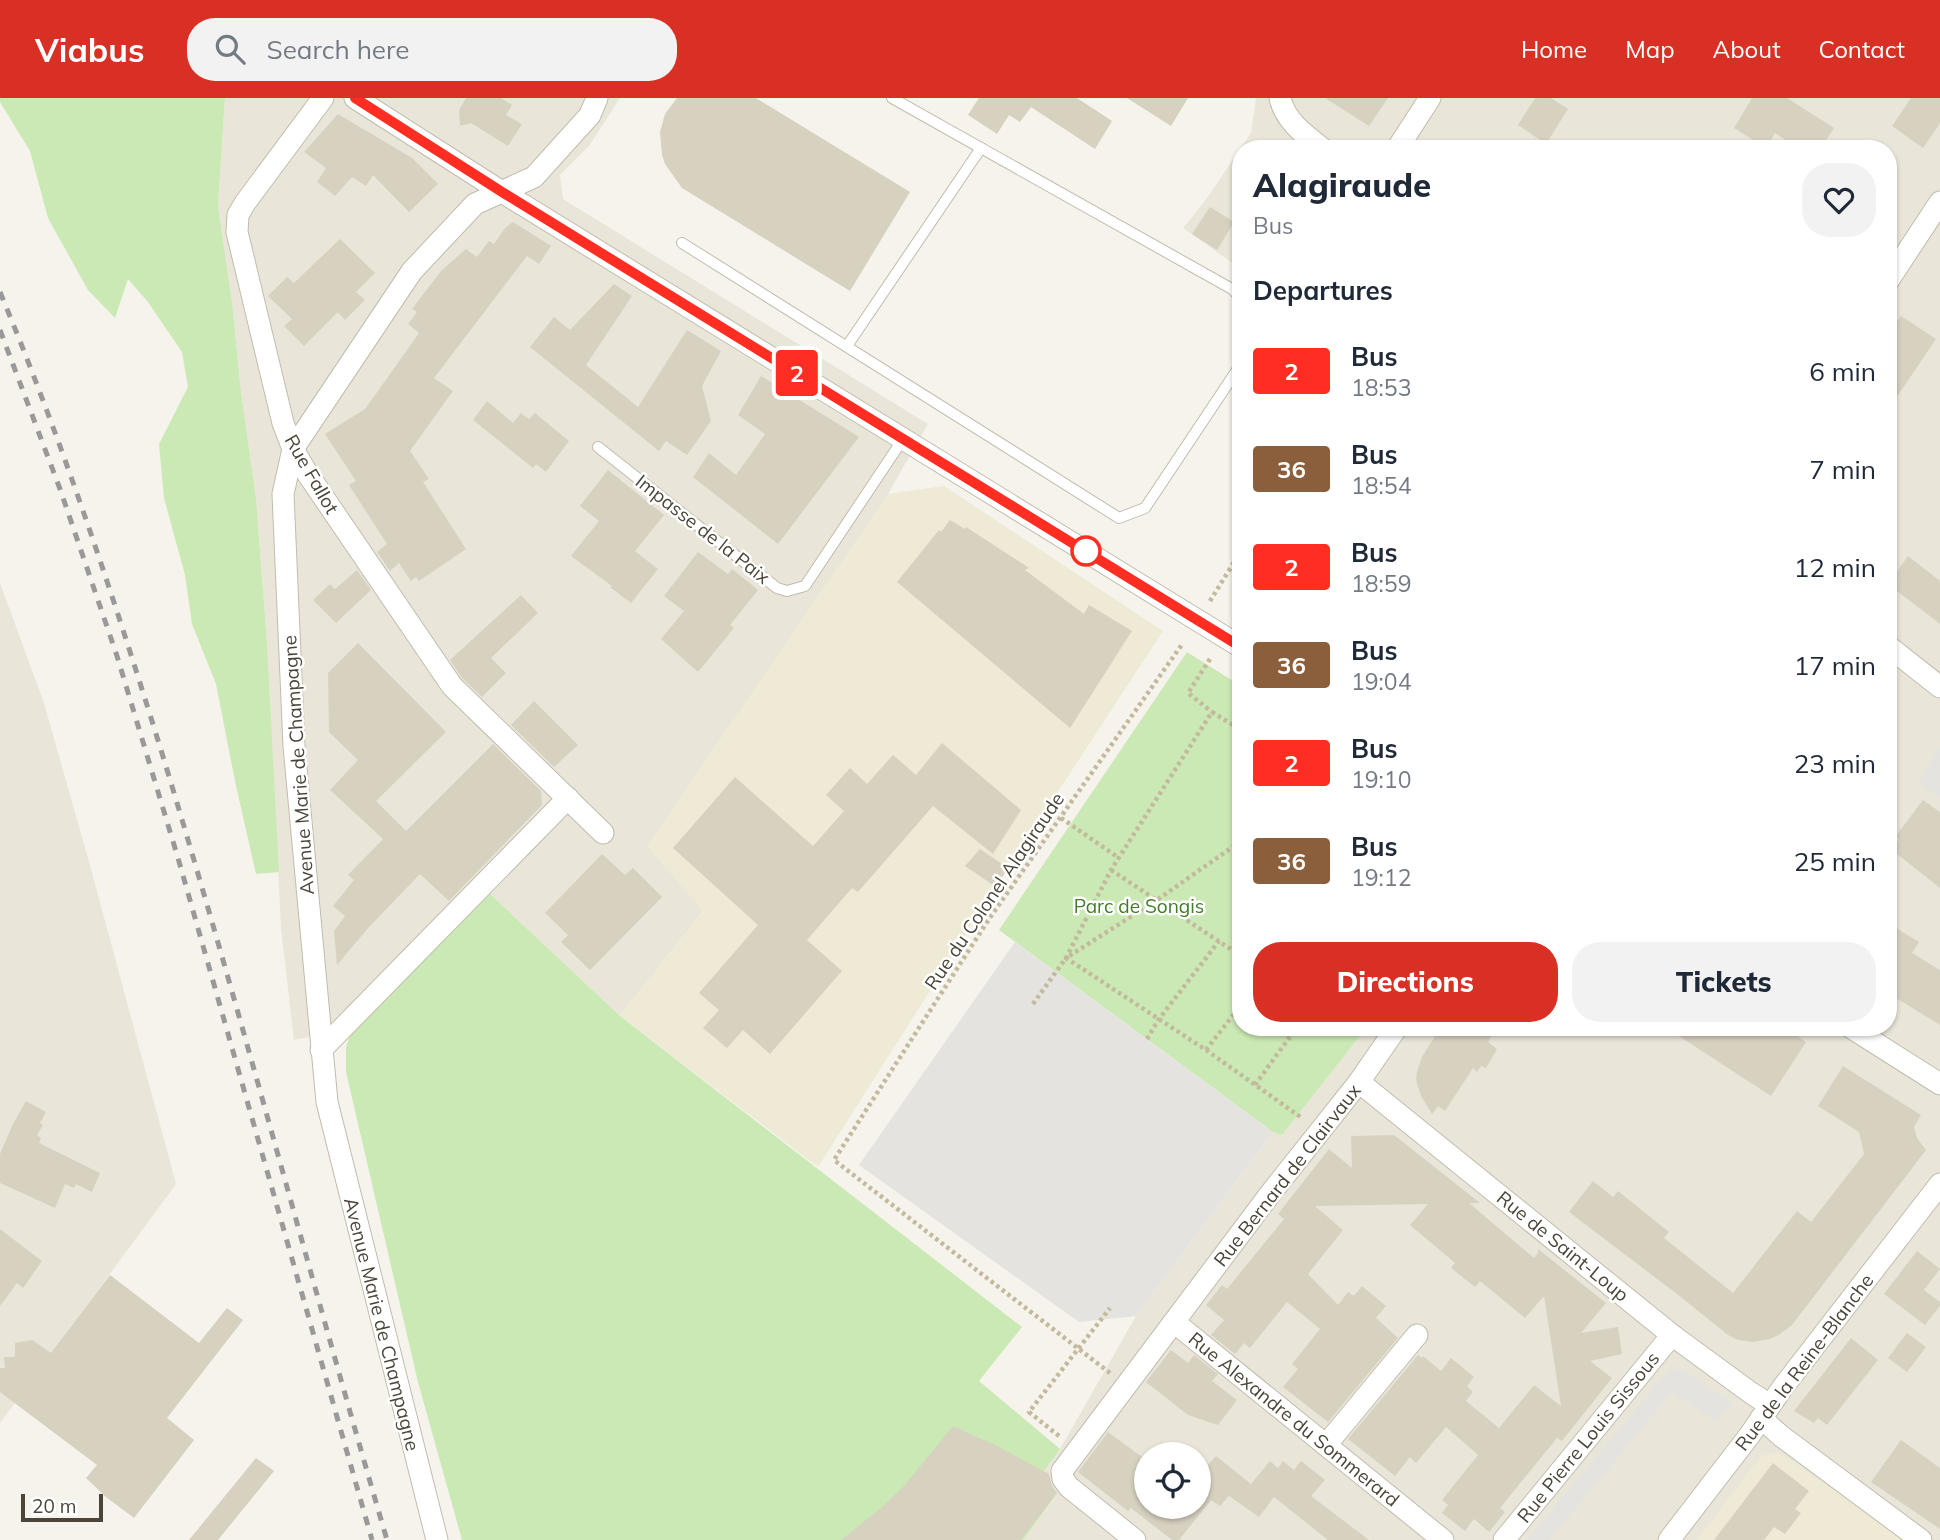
<!DOCTYPE html>
<html lang="en">
<head>
<meta charset="utf-8">
<style>
  :root { --surface:#fff; --page:#f2f2f3; --text:#1f2937; --muted:#747a83; --accent:#d93025 }
  body { margin:0; font-family:Mulish,sans-serif; background:var(--page); color:var(--text); height:100vh; display:flex; flex-direction:column; font-size:26px; white-space:nowrap }
  * { box-sizing:border-box; margin:0 }
  p { font-size:23px; color:var(--muted) }
  .icon { flex:none; width:38px; height:38px; fill:none; stroke:currentColor; stroke-width:2; stroke-linecap:round; stroke-linejoin:round }
  .map { position:relative; flex:1; overflow:hidden }
  .sheet { position:absolute; left:1232px; top:42px; width:665px; height:896px; display:flex; flex-direction:column; background:var(--surface); border-radius:28px; box-shadow:0 2px 5px #0004 }
  .sheet>* { flex:none }
  .badge { padding:0 14px; border-radius:5px; font-size:24px; line-height:46px }
  .controls { position:absolute; left:1134px; top:1344px; display:grid; gap:14px }
  .controls a { display:grid; place-items:center; width:77px; height:77px; border-radius:50%; background:var(--surface); box-shadow:0 2px 5px #0004; font-size:35px }
  .scale { position:absolute; left:21px; bottom:18px; width:82px; box-sizing:border-box; padding-left:7px; border:4px solid #4a4538; border-top:0; font-size:19px; line-height:24px; white-space:nowrap; color:#4a4538; -webkit-text-stroke:5px #fff; paint-order:stroke }
  .map>.badge { position:absolute; translate:-50% -50%; box-shadow:0 0 0 4px #fff }
  h2 { padding:0 21px; font-size:26px; line-height:63px }
  .round { display:grid; place-items:center; flex:none; width:74px; height:74px; border-radius:28px; background:var(--page) }
  .head { display:flex; align-items:center; justify-content:space-between; height:119px; padding:0 21px }
  h1 { font-size:33px; font-weight:800; line-height:52px }
  .action { display:flex; gap:14px; margin-top:auto; padding:14px 21px }
  .action a { flex:1; height:80px; border-radius:28px; background:var(--accent); color:#fff; font-size:28px; font-weight:800; line-height:80px; text-align:center }
  .action a+a { background:var(--page); color:var(--text) }
  ul { padding:0; list-style:none }
  li { display:flex; align-items:center; gap:21px; height:98px; padding:0 21px }
  li div { flex:1 }
  li b { display:block; font-size:26px }
  li em { font-style:normal }
  li .badge { min-width:77px; font-weight:700; text-align:center }
  header { display:flex; align-items:center; gap:42px; box-sizing:border-box; height:98px; padding:0 35px; background:var(--accent); color:#fff }
  header strong { font-size:33px }
  nav { display:flex; gap:38px; margin-inline-start:auto; font-size:24px }
  .search { width:490px; height:63px; background:var(--page); display:flex; align-items:center; gap:18px; box-sizing:border-box; padding:0 24px; border-radius:28px; color:var(--muted); font-size:26px }
  .map>svg:first-child { display:block }
  .residential { fill:#e9e6d9; fill-rule:evenodd }
  .education { fill:#eeead5 }
  .green { fill:#cbe9b4 }
  .parking { fill:#e4e3df }
  .building { fill:#d7d1c0 }
  .lines { fill:none; stroke-linecap:round; stroke-linejoin:round }
  .lane-casing { stroke:#c1bcad; stroke-width:12 }
  .street-casing { stroke:#c1bcad; stroke-width:23 }
  .path { stroke:#c3ba9e; stroke-width:4.5; stroke-dasharray:3.5 3.5; stroke-linecap:butt }
  .lane { stroke:#fff; stroke-width:10 }
  .street { stroke:#fff; stroke-width:21 }
  .rail { stroke:#999; stroke-width:5; stroke-dasharray:9 9; stroke-linecap:butt }
  .line-casing { stroke:#fff; stroke-width:16 }
  .line { stroke:#ff2d22; stroke-width:10 }
  .stop-dot { fill:#fff; stroke:#ff2d22; stroke-width:3.5 }
  .labels { text-anchor:middle; stroke-width:5; stroke-linejoin:round; paint-order:stroke }
  .street-label { font-size:19px; fill:#4a4538; stroke:#fff }
  .park-label { font-size:19px; fill:#407c2a; stroke:#fff }
</style>
</head>
<body>
<header>
<strong>Viabus</strong>
<div class="search"><svg class="icon" aria-label="search" viewBox="0 0 24 24"><circle cx="10" cy="10" r="6"/><path d="M15 15l6 6"/></svg>Search here</div>
<nav><a>Home</a><a>Map</a><a>About</a><a>Contact</a></nav>
</header>
<div class="map">
<svg width="1940" height="1442" viewBox="0 0 1940 1442">
  <rect width="100%" height="100%" fill="#f5f3eb"/>
  <g class="residential">
    <path d="M 225,0 L 620,0 L 589,48 L 560,77 L 563,101 L 928,326 L 888,396 L 803,522 L 703,813 L 620,918 L 487,793 L 352,931 L 294,942 L 281,830 L 267,545 L 256,400 L 241,294 L 232,204 L 218,108 Z"/>
    <path d="M 1256,0 L 1940,0 L 1940,1442 L 1023,1442 L 1054,1401 L 1036,1384 L 1060,1351 L 1136,1218 L 1273,1034 L 1282,1037 L 1367,929 L 1888,929 L 1888,51 L 1241,51 L 1241,171 L 1183,130 L 1205,103 L 1251,35 ZM 1146,1356 L 1199,1356 L 1199,1409 L 1146,1409 Z"/>
    <path d="M 0,485 L 44,605 L 91,771 L 176,1086 L 0,1325 Z"/>
  </g>
  <g class="education">
    <path d="M 944,388 L 1163,533 L 1008,770 L 818,1069 L 620,918 L 703,813 L 647,748 L 888,396 Z"/>
    <path d="M 1779,1354 L 1906,1442 L 1697,1442 L 1761,1358 Z"/>
  </g>
  <g class="green">
    <path d="M 0,0 L 225,0 L 218,108 L 232,204 L 241,294 L 256,400 L 267,545 L 279,774 L 256,776 L 236,688 L 216,586 L 192,526 L 185,477 L 164,400 L 159,346 L 188,289 L 182,254 L 148,204 L 128,181 L 115,220 L 88,192 L 48,120 L 30,53 L 0,4 Z"/>
    <path d="M 1187,554 L 1241,588 L 1241,929 L 1367,929 L 1282,1037 L 1273,1034 L 999,832 Z"/>
    <path d="M 487,793 L 620,918 L 1022,1229 L 979,1283 L 1060,1351 L 1036,1384 L 1054,1400 L 1023,1442 L 462,1442 L 418,1284 L 346,974 L 346,949 L 352,931 Z"/>
  </g>
  <g class="parking">
    <path d="M 1940,648 L 1940,700 L 1919,684 Z"/>
    <path d="M 1015,844 L 1273,1034 L 1136,1218 L 1079,1224 L 859,1067 Z"/>
    <path d="M 1682,1271 L 1732,1306 L 1716,1323 L 1672,1294 L 1549,1442 L 1527,1442 L 1668,1273 Z"/>
  </g>
  <g class="building">
    <path d="M 466,0 L 501,0 L 512,7 L 506,17 L 522,26 L 508,48 L 471,25 L 460,28 L 459,12 Z"/>
    <path d="M 677,0 L 756,0 L 910,94 L 850,193 L 682,90 L 665,66 L 662,57 L 660,34 L 665,16 Z"/>
    <path d="M 979,0 L 1077,0 L 1112,23 L 1095,51 L 1031,9 L 1020,24 L 1009,17 L 997,36 L 968,17 Z"/>
    <path d="M 1127,0 L 1188,0 L 1171,28 Z"/>
    <path d="M 1325,0 L 1388,0 L 1369,28 Z"/>
    <path d="M 1535,0 L 1551,0 L 1568,11 L 1546,46 L 1518,27 Z"/>
    <path d="M 1752,0 L 1787,0 L 1834,30 L 1820,51 L 1799,51 L 1775,35 L 1766,50 L 1734,30 Z"/>
    <path d="M 1911,0 L 1940,0 L 1940,25 L 1923,50 L 1892,28 Z"/>
    <path d="M 338,16 L 412,60 L 438,86 L 409,114 L 373,77 L 366,88 L 352,79 L 335,98 L 317,84 L 326,70 L 304,54 Z"/>
    <path d="M 1210,109 L 1234,124 L 1217,152 L 1192,136 Z"/>
    <path d="M 513,124 L 551,148 L 539,166 L 527,158 L 434,280 L 453,293 L 410,353 L 429,381 L 423,384 L 466,451 L 419,483 L 416,479 L 411,483 L 399,465 L 390,473 L 377,454 L 387,446 L 349,387 L 356,383 L 325,336 L 365,311 L 385,283 L 419,235 L 408,226 L 417,214 L 412,211 L 441,173 L 466,151 L 477,159 L 489,143 L 494,146 L 506,129 Z"/>
    <path d="M 340,141 L 375,175 L 356,194 L 365,202 L 345,222 L 338,214 L 304,248 L 284,228 L 292,221 L 268,198 L 287,179 L 294,185 Z"/>
    <path d="M 614,186 L 632,198 L 586,267 L 638,309 L 687,232 L 721,253 L 702,288 L 711,323 L 687,357 L 666,343 L 659,353 L 530,249 L 554,219 L 570,232 Z"/>
    <path d="M 1901,218 L 1936,241 L 1888,312 L 1888,236 Z"/>
    <path d="M 761,278 L 859,339 L 778,446 L 693,379 L 709,355 L 736,377 L 765,336 L 738,317 Z"/>
    <path d="M 487,303 L 513,325 L 521,315 L 529,321 L 535,315 L 569,343 L 546,374 L 536,366 L 533,370 L 473,322 Z"/>
    <path d="M 608,372 L 664,417 L 635,453 L 658,471 L 631,505 L 610,489 L 612,488 L 571,458 L 599,423 L 580,408 Z"/>
    <path d="M 950,422 L 965,431 L 966,429 L 1029,470 L 1025,472 L 1084,516 L 1089,507 L 1132,533 L 1070,630 L 897,484 L 939,432 L 941,434 Z"/>
    <path d="M 698,454 L 728,476 L 732,471 L 758,492 L 730,527 L 734,530 L 698,574 L 661,541 L 684,513 L 664,498 Z"/>
    <path d="M 1908,458 L 1940,483 L 1940,526 L 1888,486 Z"/>
    <path d="M 357,472 L 371,492 L 336,525 L 313,502 L 330,486 L 335,491 Z"/>
    <path d="M 521,497 L 538,515 L 491,560 L 506,575 L 482,599 L 462,580 L 450,562 Z"/>
    <path d="M 358,545 L 446,634 L 376,703 L 406,733 L 493,646 L 541,693 L 542,707 L 449,803 L 420,776 L 369,829 L 337,867 L 334,833 L 345,818 L 333,808 L 354,782 L 348,777 L 383,741 L 330,692 L 358,662 L 329,634 L 328,575 Z"/>
    <path d="M 534,603 L 578,647 L 554,669 L 511,627 Z"/>
    <path d="M 942,645 L 1021,712 L 993,756 L 933,708 L 858,794 L 852,790 L 807,842 L 842,873 L 834,882 L 770,956 L 743,932 L 727,950 L 703,930 L 719,912 L 699,895 L 758,827 L 673,750 L 735,679 L 813,748 L 844,713 L 826,697 L 850,670 L 867,686 L 893,657 L 916,677 Z"/>
    <path d="M 1923,702 L 1940,714 L 1940,790 L 1892,752 L 1899,741 L 1895,739 Z"/>
    <path d="M 980,751 L 1008,770 L 996,789 L 965,768 Z"/>
    <path d="M 602,756 L 625,777 L 633,770 L 662,799 L 590,872 L 561,844 L 568,837 L 545,815 Z"/>
    <path d="M 1888,825 L 1919,844 L 1912,855 L 1940,872 L 1940,927 L 1888,895 Z"/>
    <path d="M 1441,929 L 1497,929 L 1488,944 L 1497,951 L 1486,970 L 1481,968 L 1477,974 L 1473,970 L 1445,1013 L 1438,1008 L 1432,1016 L 1421,998 L 1416,982 L 1417,974 L 1422,959 Z"/>
    <path d="M 1665,929 L 1784,929 L 1806,944 L 1771,998 Z"/>
    <path d="M 1843,968 L 1921,1017 L 1914,1029 L 1917,1040 L 1926,1052 L 1792,1227 L 1780,1236 L 1770,1241 L 1753,1244 L 1738,1242 L 1728,1237 L 1677,1196 L 1569,1114 L 1593,1083 L 1613,1099 L 1618,1093 L 1669,1134 L 1664,1140 L 1733,1195 L 1797,1113 L 1811,1124 L 1864,1056 L 1859,1034 L 1818,1008 Z"/>
    <path d="M 26,1003 L 46,1014 L 40,1025 L 43,1027 L 37,1037 L 41,1040 L 39,1045 L 100,1075 L 92,1094 L 76,1086 L 74,1090 L 65,1086 L 55,1110 L 0,1085 L 0,1056 L 13,1026 Z"/>
    <path d="M 1394,1037 L 1480,1105 L 1469,1105 L 1534,1160 L 1538,1155 L 1538,1151 L 1606,1205 L 1581,1235 L 1618,1229 L 1622,1256 L 1590,1263 L 1612,1280 L 1562,1343 L 1557,1340 L 1500,1410 L 1505,1414 L 1489,1434 L 1474,1421 L 1465,1433 L 1442,1415 L 1448,1407 L 1442,1402 L 1478,1357 L 1446,1329 L 1416,1365 L 1410,1359 L 1395,1378 L 1348,1341 L 1418,1257 L 1422,1260 L 1423,1258 L 1441,1273 L 1451,1260 L 1474,1279 L 1467,1288 L 1473,1294 L 1466,1303 L 1499,1330 L 1534,1287 L 1561,1308 L 1544,1198 L 1525,1220 L 1480,1183 L 1475,1189 L 1451,1170 L 1455,1165 L 1410,1127 L 1428,1106 L 1315,1108 L 1343,1132 L 1308,1176 L 1338,1207 L 1348,1194 L 1354,1198 L 1362,1188 L 1386,1208 L 1376,1220 L 1398,1240 L 1328,1324 L 1283,1289 L 1298,1271 L 1292,1266 L 1320,1231 L 1287,1204 L 1250,1250 L 1244,1245 L 1235,1256 L 1211,1237 L 1224,1222 L 1206,1207 L 1222,1187 L 1227,1191 L 1284,1121 L 1278,1116 L 1329,1051 L 1352,1070 L 1351,1038 Z"/>
    <path d="M 0,1131 L 42,1163 L 23,1190 L 17,1185 L 0,1208 Z"/>
    <path d="M 1917,1153 L 1940,1171 L 1924,1192 L 1940,1204 L 1940,1208 L 1925,1227 L 1884,1196 Z"/>
    <path d="M 110,1177 L 199,1245 L 227,1210 L 243,1222 L 167,1320 L 194,1342 L 134,1420 L 106,1399 L 86,1380 L 97,1367 L 0,1294 L 0,1270 L 5,1270 L 4,1259 L 15,1259 L 15,1245 L 32,1242 L 51,1255 Z"/>
    <path d="M 1907,1235 L 1926,1249 L 1907,1274 L 1888,1260 Z"/>
    <path d="M 1851,1240 L 1878,1262 L 1827,1327 L 1818,1320 L 1814,1325 L 1794,1313 Z"/>
    <path d="M 1171,1252 L 1188,1265 L 1194,1257 L 1218,1276 L 1212,1283 L 1237,1302 L 1218,1327 L 1188,1317 L 1146,1284 Z"/>
    <path d="M 953,1328 L 995,1347 L 1049,1376 L 1052,1388 L 1057,1395 L 1021,1442 L 841,1442 L 881,1410 L 903,1389 Z"/>
    <path d="M 1108,1334 L 1146,1362 L 1146,1409 L 1199,1409 L 1199,1377 L 1216,1358 L 1251,1386 L 1270,1363 L 1278,1370 L 1283,1363 L 1294,1372 L 1301,1363 L 1325,1382 L 1311,1398 L 1369,1442 L 1328,1442 L 1274,1399 L 1259,1419 L 1229,1398 L 1220,1408 L 1211,1402 L 1179,1442 L 1172,1442 L 1131,1410 L 1128,1413 L 1078,1374 Z"/>
    <path d="M 1901,1342 L 1940,1370 L 1940,1431 L 1871,1384 Z"/>
    <path d="M 256,1360 L 274,1373 L 218,1442 L 189,1442 Z"/>
    <path d="M 1773,1365 L 1809,1393 L 1795,1411 L 1801,1415 L 1785,1436 L 1774,1429 L 1764,1442 L 1714,1442 Z"/>
  </g>
  <g class="lines">
    <g class="lane-casing">
      <g id="lane">
        <path d="M 892,0 L 1232,191 L 1241,200"/>
        <path d="M 682,145 L 1119,420 L 1145,410 L 1241,266"/>
        <path d="M 847,248 L 981,50"/>
        <path d="M 598,349 L 777,490 L 787,493 L 805,488 L 903,341"/>
      </g>
    </g>
    <g class="street-casing">
      <g id="street">
        <path d="M 323,0 L 245,105 L 238,117 L 237,134 L 283,325 L 293,351 L 307,375 L 452,588 L 603,735"/>
        <path d="M 355,0 L 502,94 L 1241,549"/>
        <path d="M 1280,0 C 1285,23 1305,37 1323,51"/>
        <path d="M 1397,51 L 1430,0"/>
        <path d="M 1888,183 L 1940,104"/>
        <path d="M 1888,548 L 1940,589"/>
        <path d="M 1850,929 L 1940,986"/>
        <path d="M 321,952 L 568,700"/>
        <path d="M 1359,984 L 1672,1237 L 1751,1295 L 1770,1307"/>
        <path d="M 1174,1224 L 1443,1442"/>
        <path d="M 1761,1320 L 1781,1338 L 1921,1442"/>
        <path d="M 1326,1347 L 1417,1237"/>
        <path d="M 437,1442 L 327,1004 L 294,648 L 283,396 L 293,351 L 412,173 L 475,106 L 534,79 L 590,17 L 597,0"/>
        <path d="M 1135,1442 L 1069,1389 L 1063,1381 L 1062,1373 L 1270,1096 L 1359,984 L 1397,929"/>
        <path d="M 1504,1442 L 1672,1237"/>
        <path d="M 1669,1442 L 1749,1338 L 1783,1289 L 1940,1086"/>
      </g>
    </g>
    <g class="path">
      <path d="M 1210,503 L 1241,453"/>
      <path d="M 1210,561 L 1188,595 L 1212,614"/>
      <path d="M 1061,720 L 1119,760"/>
      <path d="M 1241,743 L 1157,802 L 1066,860 L 1206,952 L 1302,1020"/>
      <path d="M 1111,772 L 1241,858"/>
      <path d="M 1033,906 L 1066,860 L 1111,772 L 1212,614 L 1241,632"/>
      <path d="M 1147,941 L 1159,921 L 1219,843"/>
      <path d="M 1206,952 L 1241,907"/>
      <path d="M 1255,987 L 1297,929"/>
      <path d="M 1110,1275 L 834,1062 L 989,821 L 1183,545"/>
      <path d="M 1059,1338 L 1029,1314 L 1110,1210"/>
    </g>
    <use href="#lane" class="lane"/>
    <use href="#street" class="street"/>
    <g class="rail">
      <path d="M 0,194 C 62,343 113,497 161,652 C 241,914 310,1179 387,1442"/>
      <path d="M 0,232 L 60,391 L 117,558 L 178,760 L 372,1442"/>
    </g>
  </g>
  <g class="lines">
    <g class="line-casing">
      <path id="line" d="M 355,0 L 502,94 L 1241,549"/>
    </g>
    <use href="#line" class="line"/>
  </g>
  <circle class="stop-dot" cx="1086" cy="453" r="14"/>
  <g class="labels">
    <g class="street-label">
      <text transform="translate(312 376) rotate(60)" y="7">Rue Fallot</text>
      <text transform="translate(703 431) rotate(38)" y="7">Impasse de la Paix</text>
      <text transform="translate(298 667) rotate(-94)" y="7">Avenue Marie de Champagne</text>
      <text transform="translate(994 793) rotate(-56)" y="7">Rue du Colonel Alagiraude</text>
      <text transform="translate(1287 1077) rotate(-52)" y="7">Rue Bernard de Clairvaux</text>
      <text transform="translate(1563 1148) rotate(39)" y="7">Rue de Saint-Loup</text>
      <text transform="translate(382 1226) rotate(76)" y="7">Avenue Marie de Champagne</text>
      <text transform="translate(1804 1264) rotate(-53)" y="7">Rue de la Reine-Blanche</text>
      <text transform="translate(1294 1321) rotate(39)" y="7">Rue Alexandre du Sommerard</text>
      <text transform="translate(1588 1339) rotate(-51)" y="7">Rue Pierre Louis Sissous</text>
    </g>
    <g class="park-label">
      <text x="1139" y="815">Parc de Songis</text>
    </g>
  </g>
</svg>
<div class="controls">
<a><svg class="icon" aria-label="locate" viewBox="0 0 24 24"><circle cx="12" cy="12" r="6"/><path d="M12 2v4M12 18v4M2 12h4M18 12h4"/></svg></a>
</div>
<div class="scale">20 m</div>
<b class="badge" style="left:797px;top:275px;background:#ff2d22;color:#fff">2</b>
<section class="sheet">
<div class="head"><div><h1>Alagiraude</h1><p>Bus</p></div><a class="round"><svg class="icon" aria-label="heart" viewBox="0 0 24 24"><path d="M12 20l-8-8c-3-5 5-10 8-4 3-6 11-1 8 4z"/></svg></a></div>
<h2>Departures</h2>
<ul>
<li><span class="badge" style="background:#ff2d22;color:#fff">2</span><div><b>Bus</b><p>18:53</p></div><em>6 min</em></li>
<li><span class="badge" style="background:#8b5e3c;color:#fff">36</span><div><b>Bus</b><p>18:54</p></div><em>7 min</em></li>
<li><span class="badge" style="background:#ff2d22;color:#fff">2</span><div><b>Bus</b><p>18:59</p></div><em>12 min</em></li>
<li><span class="badge" style="background:#8b5e3c;color:#fff">36</span><div><b>Bus</b><p>19:04</p></div><em>17 min</em></li>
<li><span class="badge" style="background:#ff2d22;color:#fff">2</span><div><b>Bus</b><p>19:10</p></div><em>23 min</em></li>
<li><span class="badge" style="background:#8b5e3c;color:#fff">36</span><div><b>Bus</b><p>19:12</p></div><em>25 min</em></li>
</ul>
<div class="action"><a>Directions</a><a>Tickets</a></div>
</section>
</div>
</body>
</html>
